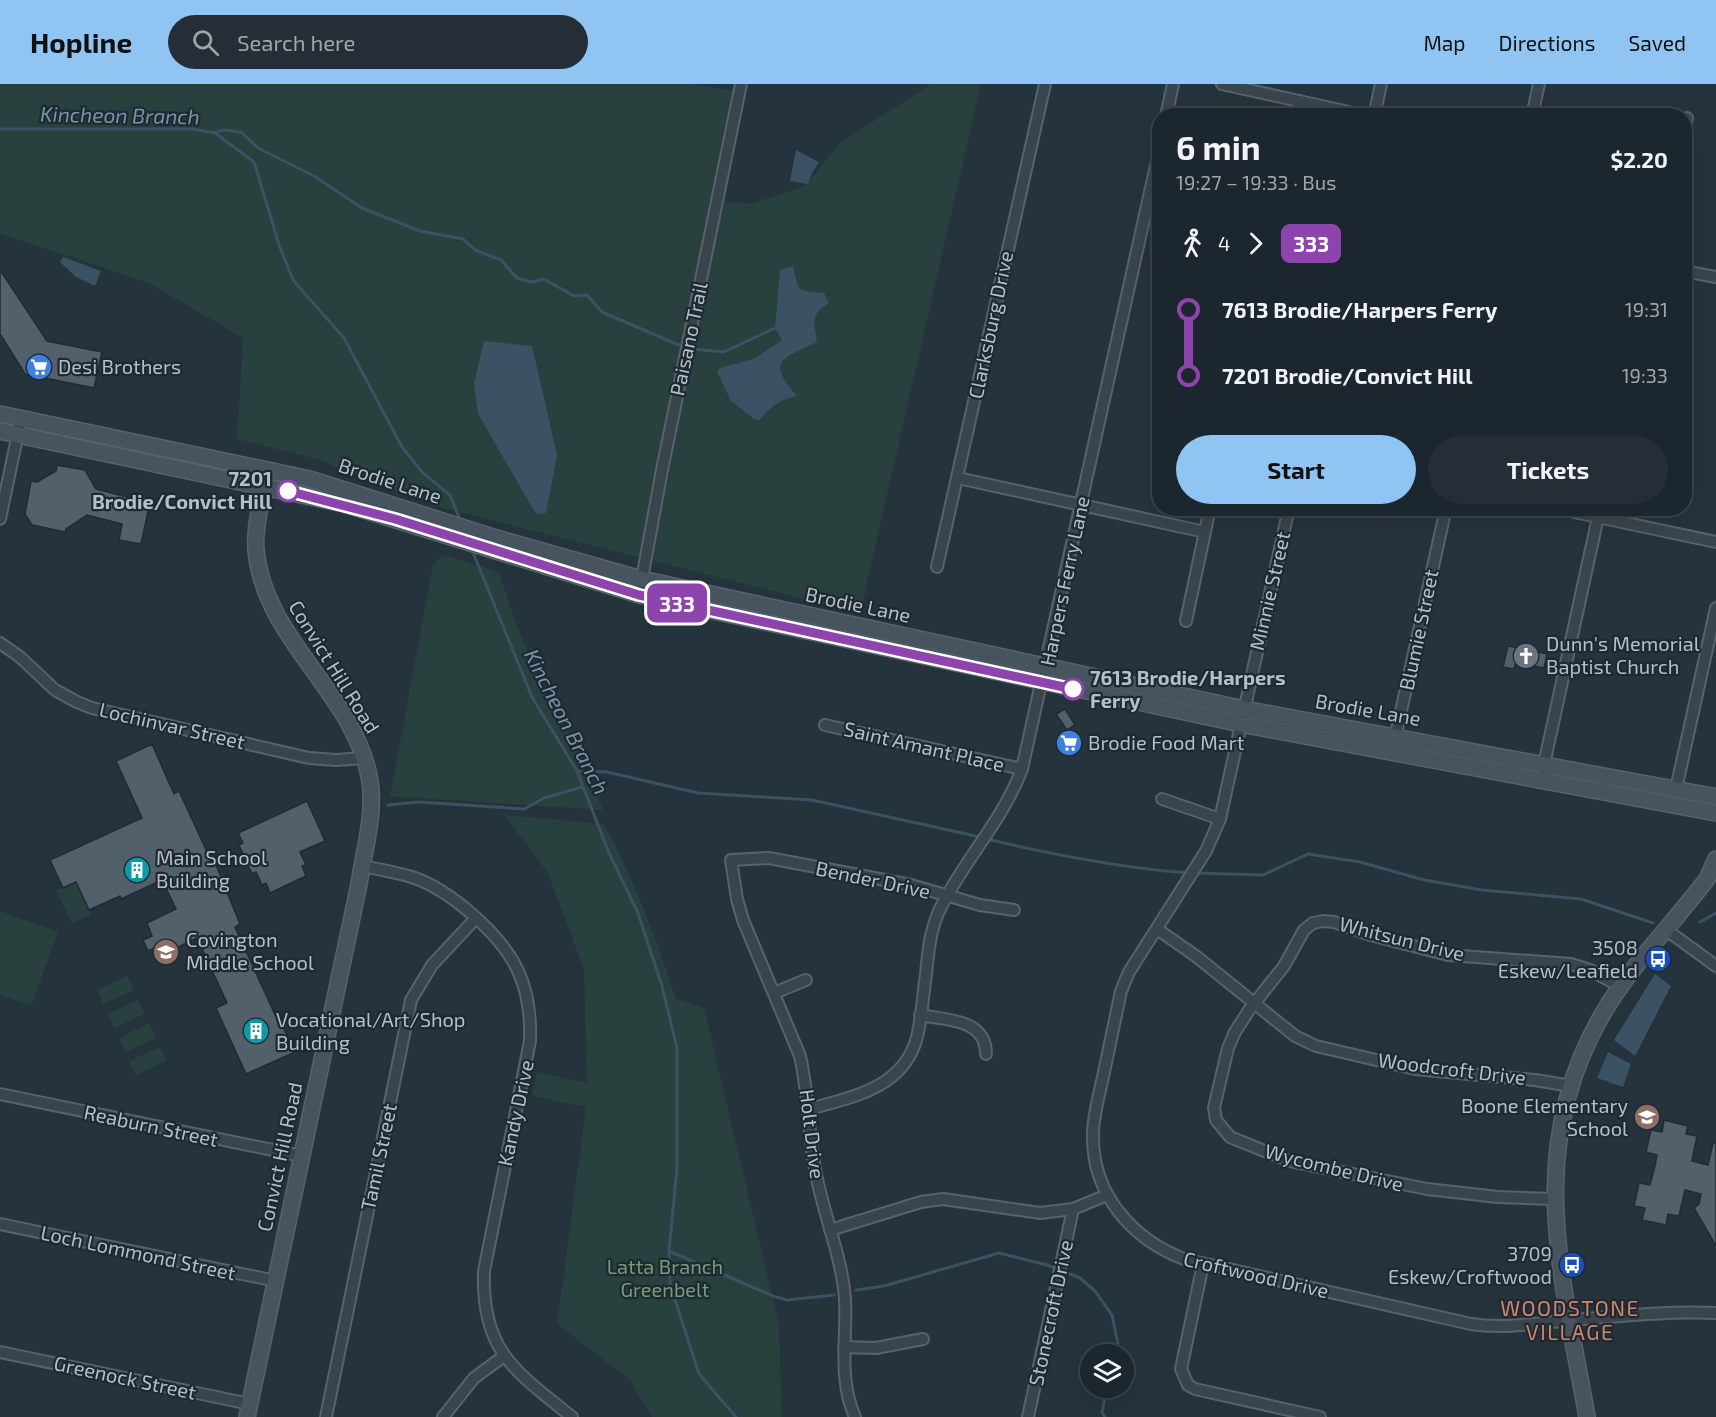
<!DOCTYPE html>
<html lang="en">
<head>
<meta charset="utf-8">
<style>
  :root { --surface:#1c262e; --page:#252e36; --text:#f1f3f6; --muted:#a0a5aa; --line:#3a434a; --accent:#90c5f3 }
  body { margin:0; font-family:"Exo 2",sans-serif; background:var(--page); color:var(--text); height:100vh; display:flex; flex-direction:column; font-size:22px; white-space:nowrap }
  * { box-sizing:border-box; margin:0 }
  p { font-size:20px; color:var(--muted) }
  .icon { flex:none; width:33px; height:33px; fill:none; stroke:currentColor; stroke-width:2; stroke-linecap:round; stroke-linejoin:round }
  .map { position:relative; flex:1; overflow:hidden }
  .sheet { position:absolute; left:1152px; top:24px; width:540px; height:408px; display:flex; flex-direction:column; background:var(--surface); border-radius:24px; box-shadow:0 6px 24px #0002,0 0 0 2px var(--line) }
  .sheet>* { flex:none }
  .badge { padding:0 12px; border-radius:9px; font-size:21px; line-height:39px }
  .controls { position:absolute; left:1080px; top:1260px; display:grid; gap:12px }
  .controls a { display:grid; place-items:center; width:54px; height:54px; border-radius:50%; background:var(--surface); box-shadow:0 6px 24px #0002,0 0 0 2px var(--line); font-size:30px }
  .map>.badge { position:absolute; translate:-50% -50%; box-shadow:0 0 0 3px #fff }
  .legs { display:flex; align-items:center; gap:9px; height:66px; padding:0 24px; font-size:20px }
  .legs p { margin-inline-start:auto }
  .summary { display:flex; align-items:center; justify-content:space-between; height:102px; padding:0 24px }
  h1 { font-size:33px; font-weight:700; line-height:45px }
  .primary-button { display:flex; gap:12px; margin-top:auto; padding:12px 24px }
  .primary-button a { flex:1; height:69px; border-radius:36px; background:var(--accent); color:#111; font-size:24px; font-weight:700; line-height:69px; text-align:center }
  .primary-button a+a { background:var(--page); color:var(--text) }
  ul { padding:0 24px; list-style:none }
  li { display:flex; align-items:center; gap:21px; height:66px; font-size:22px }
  li i { display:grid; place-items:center; width:9px; height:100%; margin:0 8px; background:currentColor }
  li i::after { content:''; width:15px; height:15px; margin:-8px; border:4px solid; border-radius:50%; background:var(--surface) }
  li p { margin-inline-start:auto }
  li:first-child i { background:linear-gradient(#0000 50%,currentColor 0) }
  li:last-child i { background:linear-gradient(currentColor 50%,#0000 0) }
  header { display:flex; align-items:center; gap:36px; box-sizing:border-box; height:84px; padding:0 30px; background:var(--accent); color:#111 }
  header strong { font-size:28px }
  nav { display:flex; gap:33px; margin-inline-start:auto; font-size:21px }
  .search { width:420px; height:54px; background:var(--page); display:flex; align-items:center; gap:15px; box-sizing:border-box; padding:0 21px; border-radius:33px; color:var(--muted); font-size:22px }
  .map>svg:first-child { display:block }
  .green { fill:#28403e }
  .water { fill:#3a5263 }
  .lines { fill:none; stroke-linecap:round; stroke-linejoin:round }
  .stream { stroke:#3a5263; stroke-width:3 }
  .building { fill:#51606a; stroke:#202b34; stroke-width:1.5 }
  .street-casing { stroke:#57626b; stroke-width:14 }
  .secondary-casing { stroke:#57626b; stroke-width:18 }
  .street { stroke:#39444d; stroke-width:10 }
  .secondary { stroke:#475460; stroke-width:15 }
  .line-1-casing { stroke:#fff; stroke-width:14 }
  .line-1 { stroke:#8e44ad; stroke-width:9 }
  .stop-1-dot { fill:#fff; stroke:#8e44ad; stroke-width:3 }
  .labels { text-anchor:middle; stroke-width:4.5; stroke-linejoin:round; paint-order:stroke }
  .street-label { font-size:20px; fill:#b5bfc8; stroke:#1e2932 }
  .poi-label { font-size:20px; fill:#b5bfc8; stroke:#1e2932; text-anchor:start }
  .stop-label { font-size:20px; font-weight:bold; fill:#b5bfc8; stroke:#1e2932; text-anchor:end }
  .park-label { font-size:20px; fill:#749d78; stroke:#1e2932 }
  .water-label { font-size:21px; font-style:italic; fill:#7795aa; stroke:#1e2932 }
  .neighbourhood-label { font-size:21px; letter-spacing:1.5px; fill:#cf8669; stroke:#1e2932 }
</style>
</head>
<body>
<header>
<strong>Hopline</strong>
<div class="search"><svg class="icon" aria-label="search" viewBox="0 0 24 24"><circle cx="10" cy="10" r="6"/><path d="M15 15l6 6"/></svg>Search here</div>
<nav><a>Map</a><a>Directions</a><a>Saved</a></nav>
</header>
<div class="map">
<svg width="1716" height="1333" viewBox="0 0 1716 1333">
  <rect width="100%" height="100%" fill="#25333d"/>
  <g class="green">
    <path d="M 0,0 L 693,0 L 739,8 L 718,117 L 750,120 L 805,102 L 840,59 L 931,0 L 981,0 L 860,529 L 432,421 L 317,375 L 237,355 L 243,254 L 147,198 L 0,149 Z"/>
    <path d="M 443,471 L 499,488 C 511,527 526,567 545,604 C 566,645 587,683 603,726 L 390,712 L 433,481 Z"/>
    <path d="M 504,731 L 604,740 C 635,796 656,854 676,915 L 704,924 L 779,1240 L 782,1333 L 652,1333 L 630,1296 L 557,1240 L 586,1023 L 532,1012 L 537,988 L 587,999 L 584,886 L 548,789 Z"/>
    <path d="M 76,798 L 91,831 L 72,839 L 56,806 Z"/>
    <path d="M 0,827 L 58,848 L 31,922 L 0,911 Z"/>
    <path d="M 127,892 L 134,906 L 103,920 L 97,906 Z"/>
    <path d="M 138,916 L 145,930 L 114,944 L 108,930 Z"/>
    <path d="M 149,939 L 156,954 L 125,968 L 119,954 Z"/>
    <path d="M 160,963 L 167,977 L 136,991 L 129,977 Z"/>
  </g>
  <g class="water">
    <path d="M 796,66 L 819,78 L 812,89 L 808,100 L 790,97 Z"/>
    <path d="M 63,173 L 101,187 L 95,202 L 76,193 L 60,178 Z"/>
    <path d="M 793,182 C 799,210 797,206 824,209 L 829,219 C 810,230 814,238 817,258 C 783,275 765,276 797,312 C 779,316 771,322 760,336 L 754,335 L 731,317 L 717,288 L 720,284 L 754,275 L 782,256 L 775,244 L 780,186 Z"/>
    <path d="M 484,257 L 532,262 L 557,371 L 546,429 L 536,430 L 478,330 L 474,300 Z"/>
    <path d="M 1655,890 L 1671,902 L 1635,972 L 1614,956 Z"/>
    <path d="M 1608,968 L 1631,980 L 1623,1003 L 1597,994 Z"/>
  </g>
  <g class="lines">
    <g class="stream">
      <path d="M 0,45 L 192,45 L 215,49 L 254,78 L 279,161 L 293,196 L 344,254 L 402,363 L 423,389 L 450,411 L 461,438"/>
      <path d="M 214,49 L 224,46 L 241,48 L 258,64 L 314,92 L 362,124 L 420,147 L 463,155 L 475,166 L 501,176 L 517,194 L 531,198 L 544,195 L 574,212 L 587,211 L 602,228 L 681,262"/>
      <path d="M 692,265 L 724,268 L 775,244"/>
      <path d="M 472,466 L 532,613 L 577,687 L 609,769 L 638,829 L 662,902 L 677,964 L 677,1084 L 669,1167 L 670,1200 L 699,1290 L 736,1333"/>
      <path d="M 577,687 L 607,688 L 698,709 L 812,716 L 980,753"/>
      <path d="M 388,721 L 419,718 L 524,725 L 544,714 L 582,703"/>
      <path d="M 987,755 C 1054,771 1120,784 1190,789"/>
      <path d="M 1196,789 L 1263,791 L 1308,770 L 1360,778 L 1424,796 L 1482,806 L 1581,815 L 1653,839"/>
      <path d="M 1700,838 L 1716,829"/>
      <path d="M 669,1167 L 773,1212 L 787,1216 L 834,1211"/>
      <path d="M 856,1206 L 884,1202 L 999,1169 L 1047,1181 L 1080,1194 L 1095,1207 L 1112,1231 L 1118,1260 L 1115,1270"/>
      <path d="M 1105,1333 L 1102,1328 L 1107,1304"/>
    </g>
  </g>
  <g class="building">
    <path d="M 0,186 L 47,257 L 102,268 L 94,304 L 25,290 L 0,250 Z"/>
    <path d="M 57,381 L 85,386 L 96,405 L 127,413 L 126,418 L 149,423 L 141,460 L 119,456 L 122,440 L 87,431 L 66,445 L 65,448 L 32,441 L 25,430 L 31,397 L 37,398 L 56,387 Z"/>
    <path d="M 1508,562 L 1547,570 L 1544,584 L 1516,578 L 1514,585 L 1503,583 Z"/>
    <path d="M 1065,625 L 1075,641 L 1067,646 L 1056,630 Z"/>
    <path d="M 152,660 L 174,710 L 179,707 L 209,772 L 212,771 L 240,840 L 235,843 L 277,935 L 279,934 L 290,958 L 288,959 L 293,969 L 246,990 L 216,924 L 227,919 L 197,854 L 174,865 L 170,857 L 148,867 L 143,856 L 152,852 L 147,839 L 176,825 L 162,796 L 121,815 L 120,812 L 89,826 L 76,798 L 63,804 L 50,776 L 142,734 L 116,677 Z"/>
    <path d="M 307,717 L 325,757 L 300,768 L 306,781 L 302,782 L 306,792 L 270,809 L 266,799 L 262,801 L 256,788 L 252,790 L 239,761 L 243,759 L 238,749 Z"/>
    <path d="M 1664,1036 L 1688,1042 L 1686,1050 L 1697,1052 L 1692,1077 L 1708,1081 L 1713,1059 L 1716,1059 L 1716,1162 L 1694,1124 L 1699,1120 L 1701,1110 L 1685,1106 L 1679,1132 L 1668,1130 L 1666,1141 L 1642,1136 L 1645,1124 L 1634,1122 L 1639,1099 L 1650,1101 L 1655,1082 L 1657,1071 L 1646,1068 L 1651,1046 L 1662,1048 Z"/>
  </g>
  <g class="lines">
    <g class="street-casing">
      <g id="street">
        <path d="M 1222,0 L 1367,32"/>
        <path d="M 1166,32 L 1173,0"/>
        <path d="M 1297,32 L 1300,17"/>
        <path d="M 1374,32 L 1381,0"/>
        <path d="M 1532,32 L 1539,0"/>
        <path d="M 1684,47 L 1687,34"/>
        <path d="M 1684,187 L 1716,193"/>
        <path d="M 958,394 L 1205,448"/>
        <path d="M 1289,424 L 1220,735 L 1206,767 L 1129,888 L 1121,907 C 1115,936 1109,964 1103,993 C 1099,1012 1093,1031 1093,1051 C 1092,1110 1132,1155 1184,1175 L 1471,1240 C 1505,1245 1538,1239 1572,1236 C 1620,1232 1668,1227 1716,1229"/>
        <path d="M 1555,424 L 1716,458"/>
        <path d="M 0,435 L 21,335"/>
        <path d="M 937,483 L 1045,0"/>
        <path d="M 639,511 L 662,386 L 741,0"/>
        <path d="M 1186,537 L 1210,424"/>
        <path d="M 0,559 L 20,573 L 55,606 L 77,618 L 92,624 L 309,674 L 336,676 L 364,674"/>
        <path d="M 825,641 L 1022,685"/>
        <path d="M 1394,659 L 1446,424"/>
        <path d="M 1543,685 L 1600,424"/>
        <path d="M 1676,705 L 1716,524"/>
        <path d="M 1162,715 L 1220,735"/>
        <path d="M 362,782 C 378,785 395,788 412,793 C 436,801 455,815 474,832 C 515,868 532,901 530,957 L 484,1187 C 481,1267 516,1288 572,1333"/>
        <path d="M 1157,845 L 1197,873 L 1295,952 L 1316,962 L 1415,985 L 1535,996 L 1571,1002"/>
        <path d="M 1665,845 L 1716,882"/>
        <path d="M 774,909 L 806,896"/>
        <path d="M 920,931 C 947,936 986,935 986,970"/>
        <path d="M 0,1010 L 302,1072"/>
        <path d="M 809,1025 C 853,1013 904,1004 917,953 C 922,933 923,910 926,890 C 928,869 930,847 939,827 C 963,777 1002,738 1022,685 L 1160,63"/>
        <path d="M 1553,1115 L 1498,1113 L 1427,1105 L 1289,1077 L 1230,1053 L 1216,1036 L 1214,1024 L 1228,964 L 1235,948 L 1249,926 L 1284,882 L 1304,846 L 1313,839 L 1323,837 L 1334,838 L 1367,850 L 1448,871 L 1571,880 L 1590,886 L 1620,902"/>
        <path d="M 0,1140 L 276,1197"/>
        <path d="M 830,1146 L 921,1118 L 943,1115 L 1040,1129 L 1073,1125 L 1107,1111"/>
        <path d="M 1203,1180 L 1181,1285 L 1188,1301 L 1195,1305 L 1320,1333"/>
        <path d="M 844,1263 L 876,1264 L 923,1255"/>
        <path d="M 0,1268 L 250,1320"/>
        <path d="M 326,1333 L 411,916 L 432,881 L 476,834"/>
        <path d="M 443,1333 L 474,1294 L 504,1272"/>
        <path d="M 855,1333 C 838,1295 847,1256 845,1215 C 842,1173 824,1132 816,1090 C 808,1051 809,1011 800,972 L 743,836 L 737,815 L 731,776 L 769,774 L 911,801 L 980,821 L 1014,826"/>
        <path d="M 1028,1333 L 1073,1125"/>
      </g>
    </g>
    <g class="secondary-casing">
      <g id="secondary">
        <path d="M 0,330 L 310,395 L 493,453 L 641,495 L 1244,625 L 1716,713"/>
        <path d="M 0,347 L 344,420 L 639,511 L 1241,640 L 1716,729"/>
        <path d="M 247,1333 L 359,800 C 364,766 375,732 370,697 C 355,609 264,556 256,466 C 254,442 262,417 266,394"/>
        <path d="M 1587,1333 C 1562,1190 1524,1066 1602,931 C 1631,881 1672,841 1707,795 L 1716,775"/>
      </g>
    </g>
    <use href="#street" class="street"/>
    <use href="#secondary" class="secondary"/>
  </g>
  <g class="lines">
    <g class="line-1-casing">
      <path id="line-1" d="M 288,407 L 395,435 L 639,511 L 1073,605"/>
    </g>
    <use href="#line-1" class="line-1"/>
  </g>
  <defs>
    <g id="supermarket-disc" transform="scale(1.35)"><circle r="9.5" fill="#3f7fe0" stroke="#1e2932"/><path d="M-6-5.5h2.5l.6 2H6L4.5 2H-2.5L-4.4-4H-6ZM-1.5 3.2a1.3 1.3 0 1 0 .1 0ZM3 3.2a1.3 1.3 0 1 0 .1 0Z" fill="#fff"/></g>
    <g id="church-disc" transform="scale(1.35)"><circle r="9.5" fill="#6b7280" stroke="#1e2932"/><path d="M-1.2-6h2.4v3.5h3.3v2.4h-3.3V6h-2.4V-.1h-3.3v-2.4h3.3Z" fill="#fff"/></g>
    <g id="building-disc" transform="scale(1.35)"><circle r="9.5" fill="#0f9aa8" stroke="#1e2932"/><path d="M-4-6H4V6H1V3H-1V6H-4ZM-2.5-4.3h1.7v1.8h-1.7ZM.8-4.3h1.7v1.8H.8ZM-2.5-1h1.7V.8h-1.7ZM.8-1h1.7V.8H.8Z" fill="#fff"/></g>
    <g id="school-disc" transform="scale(1.35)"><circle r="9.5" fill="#8d6e63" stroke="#1e2932"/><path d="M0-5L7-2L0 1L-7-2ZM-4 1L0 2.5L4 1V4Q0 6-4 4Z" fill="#fff"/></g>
    <g id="bus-disc" transform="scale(1.35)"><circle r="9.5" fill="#1a4fb4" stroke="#1e2932"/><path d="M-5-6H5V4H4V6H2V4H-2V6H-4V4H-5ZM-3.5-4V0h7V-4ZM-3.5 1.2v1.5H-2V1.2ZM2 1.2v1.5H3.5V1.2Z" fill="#fff"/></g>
  </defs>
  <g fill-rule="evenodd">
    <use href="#supermarket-disc" x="39" y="283"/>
    <use href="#church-disc" x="1526" y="572"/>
    <use href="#supermarket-disc" x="1069" y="659"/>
    <use href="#building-disc" x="137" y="786"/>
    <use href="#school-disc" x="166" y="868"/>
    <use href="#bus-disc" x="1658" y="875"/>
    <use href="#building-disc" x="256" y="947"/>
    <use href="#school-disc" x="1647" y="1033"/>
    <use href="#bus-disc" x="1572" y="1181"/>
  </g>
  <g class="stop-1-dot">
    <circle cx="288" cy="407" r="10"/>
    <circle cx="1073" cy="605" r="10"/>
  </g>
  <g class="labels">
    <g class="street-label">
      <text transform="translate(991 241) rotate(-78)" y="7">Clarksburg Drive</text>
      <text transform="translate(689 255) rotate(-78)" y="7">Paisano Trail</text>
      <text transform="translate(390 397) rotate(18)" y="7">Brodie Lane</text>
      <text transform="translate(1065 497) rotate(-78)" y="7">Harpers Ferry Lane</text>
      <text transform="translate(1270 507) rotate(-77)" y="7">Minnie Street</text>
      <text transform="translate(858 521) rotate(12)" y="7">Brodie Lane</text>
      <text transform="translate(1419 546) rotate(-78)" y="7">Blumie Street</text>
      <text transform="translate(334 583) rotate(58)" y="7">Convict Hill Road</text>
      <text transform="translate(1368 626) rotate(10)" y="7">Brodie Lane</text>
      <text transform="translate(172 642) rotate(13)" y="7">Lochinvar Street</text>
      <text transform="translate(924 663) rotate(13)" y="7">Saint Amant Place</text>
      <text transform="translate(873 796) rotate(12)" y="7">Bender Drive</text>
      <text transform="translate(1402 855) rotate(14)" y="7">Whitsun Drive</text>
      <text transform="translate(1452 985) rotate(7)" y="7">Woodcroft Drive</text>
      <text transform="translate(516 1029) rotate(-78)" y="7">Kandy Drive</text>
      <text transform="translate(151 1042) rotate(12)" y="7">Reaburn Street</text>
      <text transform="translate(812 1050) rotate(83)" y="7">Holt Drive</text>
      <text transform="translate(280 1073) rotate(-78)" y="7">Convict Hill Road</text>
      <text transform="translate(379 1073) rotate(-78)" y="7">Tamil Street</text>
      <text transform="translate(1334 1084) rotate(14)" y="7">Wycombe Drive</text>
      <text transform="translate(138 1169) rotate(12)" y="7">Loch Lommond Street</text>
      <text transform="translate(1256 1191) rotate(13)" y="7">Croftwood Drive</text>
      <text transform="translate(1051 1229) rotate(-78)" y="7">Stonecroft Drive</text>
      <text transform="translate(125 1294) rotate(12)" y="7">Greenock Street</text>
    </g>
    <g class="poi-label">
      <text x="58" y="290">Desi Brothers</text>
      <text x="1546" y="567">Dunn's Memorial<tspan x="1546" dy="23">Baptist Church</tspan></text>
      <text x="1088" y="666">Brodie Food Mart</text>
      <text x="156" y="781">Main School<tspan x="156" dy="23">Building</tspan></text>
      <text x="186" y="863">Covington<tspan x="186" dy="23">Middle School</tspan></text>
      <text x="1638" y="871" text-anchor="end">3508<tspan x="1638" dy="23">Eskew/Leafield</tspan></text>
      <text x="276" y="943">Vocational/Art/Shop<tspan x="276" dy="23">Building</tspan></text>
      <text x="1628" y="1029" text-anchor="end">Boone Elementary<tspan x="1628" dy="23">School</tspan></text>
      <text x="1552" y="1177" text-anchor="end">3709<tspan x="1552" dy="23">Eskew/Croftwood</tspan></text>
    </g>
    <g class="stop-label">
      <text x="272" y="402">7201<tspan x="272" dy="23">Brodie/Convict Hill</tspan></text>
      <text x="1090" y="601" text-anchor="start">7613 Brodie/Harpers<tspan x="1090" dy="23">Ferry</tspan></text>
    </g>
    <g class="park-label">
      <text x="665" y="1190">Latta Branch<tspan x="665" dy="23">Greenbelt</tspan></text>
    </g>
    <g class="water-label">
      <text transform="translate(120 32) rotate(1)" y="7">Kincheon Branch</text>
      <text transform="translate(566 638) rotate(63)" y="7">Kincheon Branch</text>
    </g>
    <g class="neighbourhood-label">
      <text x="1570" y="1232">WOODSTONE<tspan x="1570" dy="24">VILLAGE</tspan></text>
    </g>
  </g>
</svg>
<div class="controls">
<a><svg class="icon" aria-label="layers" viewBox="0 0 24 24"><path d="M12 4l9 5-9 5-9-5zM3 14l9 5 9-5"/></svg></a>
</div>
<b class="badge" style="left:677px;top:519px;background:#8e44ad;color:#fff">333</b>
<section class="sheet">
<div class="summary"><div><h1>6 min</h1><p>19:27 – 19:33 · Bus</p></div><b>$2.20</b></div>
<div class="legs"><svg class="icon" aria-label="walk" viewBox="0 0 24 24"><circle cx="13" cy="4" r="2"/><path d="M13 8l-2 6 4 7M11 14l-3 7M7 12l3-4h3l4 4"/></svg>4<svg class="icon" aria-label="forward" viewBox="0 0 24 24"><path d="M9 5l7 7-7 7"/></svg><b class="badge" style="background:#8e44ad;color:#fff">333</b></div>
<ul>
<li><i style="color:#8e44ad"></i><b>7613 Brodie/Harpers Ferry</b><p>19:31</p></li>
<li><i style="color:#8e44ad"></i><b>7201 Brodie/Convict Hill</b><p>19:33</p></li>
</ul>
<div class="primary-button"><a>Start</a><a>Tickets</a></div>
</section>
</div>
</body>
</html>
